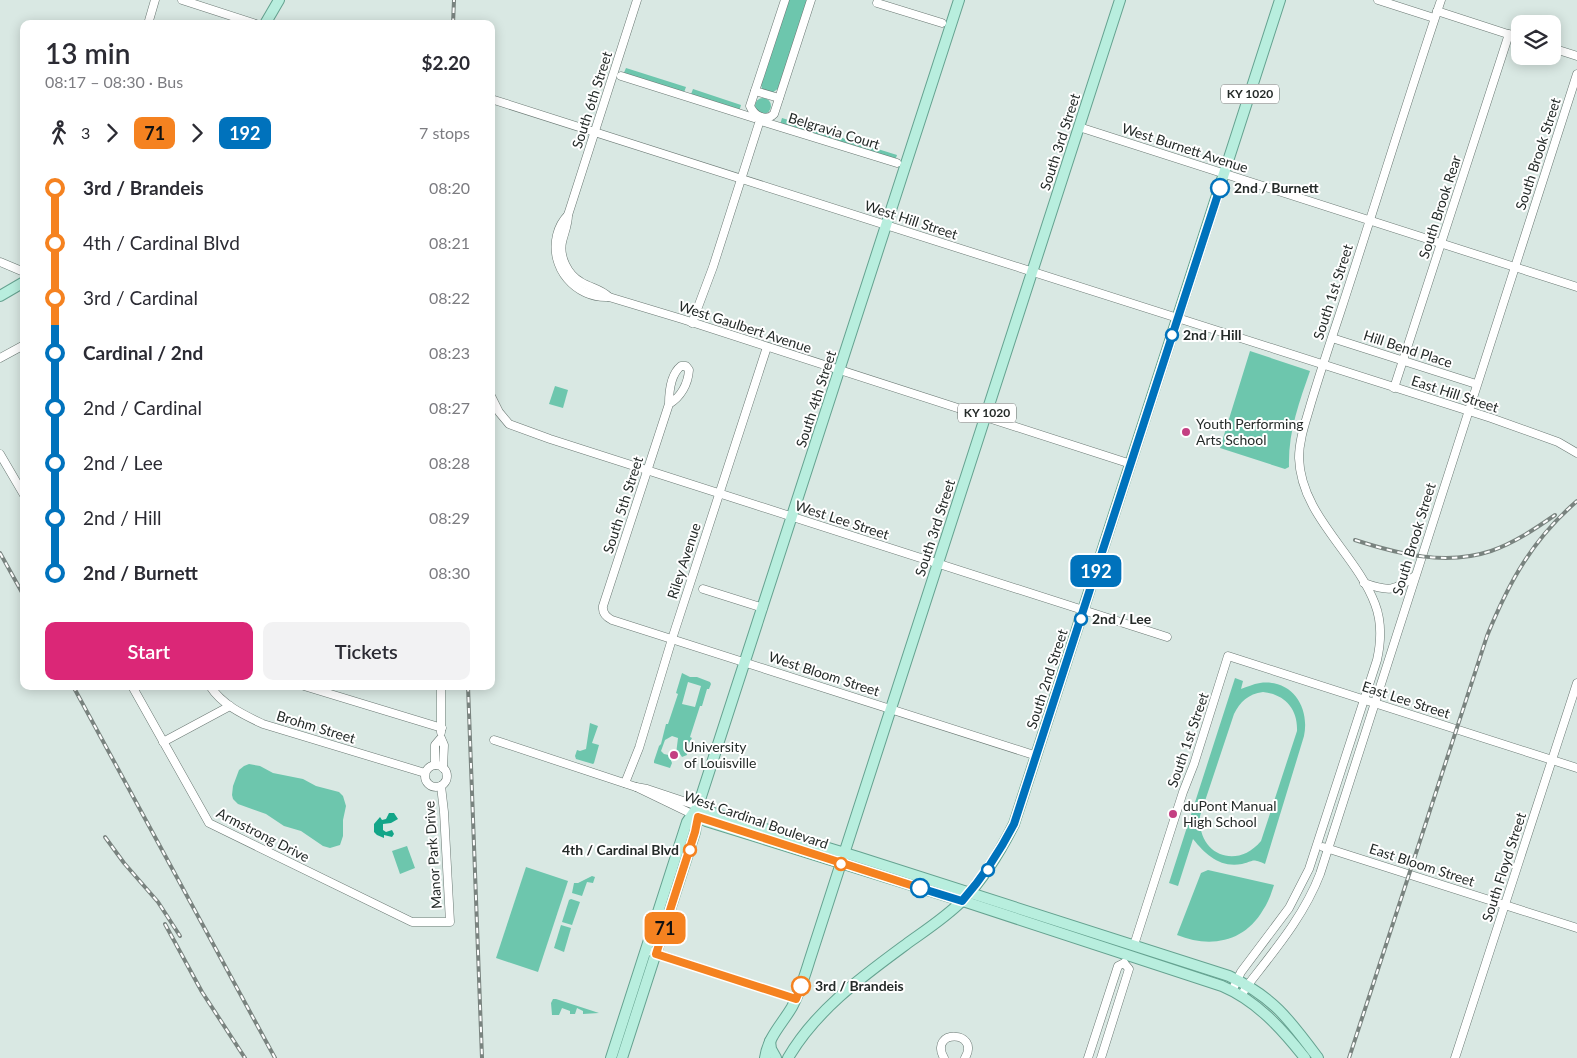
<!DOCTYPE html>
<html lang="en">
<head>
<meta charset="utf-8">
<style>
  :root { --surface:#fff; --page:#f2f2f3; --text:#2b2b33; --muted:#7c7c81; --accent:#db2777 }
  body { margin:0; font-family:Lato,sans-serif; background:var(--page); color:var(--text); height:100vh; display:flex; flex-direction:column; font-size:19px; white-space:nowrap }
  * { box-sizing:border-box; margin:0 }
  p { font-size:16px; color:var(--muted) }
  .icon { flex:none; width:28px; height:28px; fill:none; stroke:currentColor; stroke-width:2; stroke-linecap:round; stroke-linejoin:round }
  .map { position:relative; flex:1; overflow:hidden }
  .details { position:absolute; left:20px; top:20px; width:475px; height:670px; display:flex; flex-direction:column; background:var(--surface); border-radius:10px; box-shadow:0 2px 12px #0003 }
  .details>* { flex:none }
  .badge { padding:0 10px; border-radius:8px; font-size:18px; line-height:32px }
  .controls { position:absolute; left:1511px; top:15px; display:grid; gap:10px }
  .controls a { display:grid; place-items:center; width:50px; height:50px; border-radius:10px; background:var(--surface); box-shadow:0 2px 12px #0003; font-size:25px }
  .map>.badge { position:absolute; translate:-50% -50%; box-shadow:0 0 0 2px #fff }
  .legs { display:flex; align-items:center; gap:8px; height:55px; padding:0 25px; font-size:16px }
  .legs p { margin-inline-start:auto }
  .summary { display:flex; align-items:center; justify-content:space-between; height:85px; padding:0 25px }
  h1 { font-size:28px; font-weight:600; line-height:38px }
  .cta { display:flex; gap:10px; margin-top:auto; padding:10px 25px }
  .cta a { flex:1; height:58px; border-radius:10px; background:var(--accent); color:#fff; font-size:20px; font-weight:600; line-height:58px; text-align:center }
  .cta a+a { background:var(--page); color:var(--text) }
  ul { padding:0 25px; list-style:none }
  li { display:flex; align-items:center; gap:18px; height:55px; font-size:19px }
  li i { display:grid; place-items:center; width:8px; height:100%; margin:0 6px; background:currentColor }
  li i::after { content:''; width:12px; height:12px; margin:-6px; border:4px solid; border-radius:50%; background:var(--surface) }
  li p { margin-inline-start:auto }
  li:first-child i { background:linear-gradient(#0000 50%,currentColor 0) }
  li:last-child i { background:linear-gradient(currentColor 50%,#0000 0) }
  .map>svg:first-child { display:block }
  .green { fill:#6dc6ad; fill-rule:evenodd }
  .water { fill:#13a588 }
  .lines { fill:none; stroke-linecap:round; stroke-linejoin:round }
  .minor-casing { stroke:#6a7873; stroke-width:9 }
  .major-casing { stroke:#65a290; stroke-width:12 }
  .minor { stroke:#fff; stroke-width:8 }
  .major { stroke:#b8eede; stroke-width:10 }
  .rail-casing { stroke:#79837f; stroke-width:4 }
  .rail { stroke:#fff; stroke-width:2; stroke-dasharray:5.5; stroke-linecap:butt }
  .line-1-casing { stroke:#fff; stroke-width:11 }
  .line-2-casing { stroke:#fff; stroke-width:11 }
  .line-1 { stroke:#f58220; stroke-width:8 }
  .line-2 { stroke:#0072bc; stroke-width:8 }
  .stop-2-dot { fill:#fff; stroke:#0072bc; stroke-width:2.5 }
  .poi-dot { fill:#c43f82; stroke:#fff; stroke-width:2 }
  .stop-1-dot { fill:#fff; stroke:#f58220; stroke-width:2.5 }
  .labels { text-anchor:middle; stroke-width:4; stroke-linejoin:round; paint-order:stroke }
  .shield { fill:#fff; stroke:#666b69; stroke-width:1 }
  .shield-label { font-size:12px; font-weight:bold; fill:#252b29 }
  .street-label { font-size:14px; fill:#252b29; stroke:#fff }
  .stop-label { font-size:14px; font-weight:bold; fill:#252b29; stroke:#fff; text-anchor:start }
  .poi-label { font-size:14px; fill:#252b29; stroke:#fff; text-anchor:start }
</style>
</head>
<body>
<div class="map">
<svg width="1577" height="1058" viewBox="0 0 1577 1058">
  <rect width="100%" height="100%" fill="#d9e8e3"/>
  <g class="green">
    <path d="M 787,0 L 807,0 L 779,88 L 772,93 L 762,89 L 761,84 Z"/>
    <path d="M 626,68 L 686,87 L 683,95 L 623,75 Z"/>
    <path d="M 693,89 L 741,105 L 739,112 L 690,97 Z"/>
    <circle cx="763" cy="106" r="8"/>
    <path d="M 782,118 L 833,134 L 831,141 L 780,125 Z"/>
    <path d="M 836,136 L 897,155 L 895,161 L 834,142 Z"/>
    <path d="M 1250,351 L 1310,371 C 1299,403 1288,432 1289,467 L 1285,469 L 1220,448 Z"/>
    <path d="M 555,386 L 568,390 L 563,408 L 549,404 Z"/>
    <path d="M 682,673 L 690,677 L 697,677 L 710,682 L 711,684 L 709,689 L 707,689 L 702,706 L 700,706 L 690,737 L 692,738 L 686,749 L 687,755 L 682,757 L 680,754 L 676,754 L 678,738 L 672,736 L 665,740 L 661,751 L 664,754 L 673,756 L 670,758 L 672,763 L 670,768 L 654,763 L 654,761 L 659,746 L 661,744 L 666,724 L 668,724 L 678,694 L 676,693 ZM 688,682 L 701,686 L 695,707 L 682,704 Z"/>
    <path d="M 1235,678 L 1243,681 L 1241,689 C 1247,687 1253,684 1260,683 C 1292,679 1310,707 1304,736 L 1265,864 C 1251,858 1255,861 1242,864 C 1220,868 1206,855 1193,839 L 1178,886 L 1169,883 ZM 1263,692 C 1284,694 1298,708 1297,731 L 1261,841 C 1236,871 1197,854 1200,816 L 1234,714 C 1240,702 1248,694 1263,692 Z"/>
    <path d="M 590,723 L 598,726 L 592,743 L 599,745 L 594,763 L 593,764 L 576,759 L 575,756 L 577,750 L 580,751 L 586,749 Z"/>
    <path d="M 249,764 L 260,766 L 273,773 L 303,779 L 316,786 L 339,792 L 343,796 L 346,806 L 343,820 L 343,836 L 340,845 L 330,848 L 323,846 L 301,831 L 284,826 L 266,814 L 238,804 L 233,799 L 232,795 L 233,786 L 239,770 L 244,766 Z"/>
    <path d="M 407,846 L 415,868 L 400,874 L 392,851 Z"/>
    <path d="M 526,867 L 568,881 L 538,972 L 496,958 Z"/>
    <path d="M 1208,870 L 1274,885 C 1271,894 1268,903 1263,910 C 1244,943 1209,948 1177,935 L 1201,873 Z"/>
    <path d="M 592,876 L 595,877 L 593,883 L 587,882 L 582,896 L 572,893 L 574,883 L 578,883 Z"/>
    <path d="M 571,899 L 580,902 L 572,925 L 562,922 L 569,900 Z"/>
    <path d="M 561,925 L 571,928 L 564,952 L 554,948 Z"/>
    <path d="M 553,999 L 556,999 L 599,1013 L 583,1014 L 583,1011 L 577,1008 L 575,1014 L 570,1014 L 570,1011 L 562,1008 L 559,1015 L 552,1015 L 551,1003 Z"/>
  </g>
  <path class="water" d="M 389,813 L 394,813 L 398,819 L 391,823 L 383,824 L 383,830 L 386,832 L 392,830 L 394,834 L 392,837 L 384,835 L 384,838 L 377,835 L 374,832 L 374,824 L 380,817 L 382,820 L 386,819 Z"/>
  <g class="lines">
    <g class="minor-casing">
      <g id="minor">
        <path d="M 182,0 L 256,24"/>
        <path d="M 785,0 L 750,106 C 754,116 766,122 774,114 L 811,0"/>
        <path d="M 1378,0 L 1434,18"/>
        <path d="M 877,3 L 942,23"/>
        <path d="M 1437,11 L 1520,38"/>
        <path d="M 148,24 L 155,0"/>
        <path d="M 1552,48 L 1577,56"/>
        <path d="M 621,76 L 754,118"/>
        <path d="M 755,91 L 779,98"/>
        <path d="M 491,99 L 1491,418 L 1558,442 L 1577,453"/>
        <path d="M 764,122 L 897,163"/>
        <path d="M 1079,127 L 1577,287"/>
        <path d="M 568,215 C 562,221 559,227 557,235 C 549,267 575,299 609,297 L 682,319 L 1131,464"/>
        <path d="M 0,262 L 24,272"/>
        <path d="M 609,297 C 601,289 591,288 581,282 C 568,275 559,257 562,242 C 564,233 568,225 568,215 L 637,0"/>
        <path d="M 692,323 L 713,267 L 761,117"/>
        <path d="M 1332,338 L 1476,384"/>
        <path d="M 0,358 L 24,345"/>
        <path d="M 1394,388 L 1509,34"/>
        <path d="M 491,396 L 499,412 L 509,424 L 550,439 L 1167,637"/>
        <path d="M 669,404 C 669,392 671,374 681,366 L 686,366 L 689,370 C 688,384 681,397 669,404 L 603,606 C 602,613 606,617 612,620 L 1037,756"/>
        <path d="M 0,454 L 24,495"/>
        <path d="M 1364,583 C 1389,592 1394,591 1415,576"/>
        <path d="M 703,589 L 763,608"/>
        <path d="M 132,686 L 209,823 L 412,922 L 450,922 L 444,812 L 441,786"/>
        <path d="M 210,686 C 222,705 244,715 263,724 L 425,773"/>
        <path d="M 304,686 L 442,728"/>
        <path d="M 441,686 L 441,732"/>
        <path d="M 494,740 L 636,787"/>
        <path d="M 163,742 L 230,706"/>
        <circle cx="436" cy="776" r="11"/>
        <path d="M 435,765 L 435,745 L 441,738 L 444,745 L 443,768"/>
        <path d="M 625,783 L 639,748 L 672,639 L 767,347"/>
        <path d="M 692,814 L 636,787 L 647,789 L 698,806"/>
        <path d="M 1323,847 L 1577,928"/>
        <path d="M 1134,945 L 1183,792 L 1194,764 L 1228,656 L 1577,768"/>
        <path d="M 646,950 L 796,999"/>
        <path d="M 1232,991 L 1241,972 L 1289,908 L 1309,869 L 1377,660 C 1381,642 1382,622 1375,604 C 1356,553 1301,516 1299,458 C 1299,439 1306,421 1311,403 C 1320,373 1330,343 1340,313 C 1374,209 1406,104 1441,0"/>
        <path d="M 1241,996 L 1247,986 C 1274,951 1304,916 1320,874 L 1577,74"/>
        <path d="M 944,1058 C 928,1029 981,1030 965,1058"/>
        <path d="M 1088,1058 L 1118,966 L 1124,963"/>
        <path d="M 1101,1058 L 1129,969 L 1124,963"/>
        <path d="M 1455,1058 L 1577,683"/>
      </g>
    </g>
    <g class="major-casing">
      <g id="major">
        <path d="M 265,24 L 279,0"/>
        <path d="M 0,296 L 24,282"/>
        <path d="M 698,806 L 707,811 L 739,821 L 858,857 L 1229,976 C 1273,997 1289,1019 1318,1058"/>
        <path d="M 694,815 L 706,821 L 969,903 L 1222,986 C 1257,1001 1281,1028 1305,1058"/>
        <path d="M 770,1041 L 771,1049 L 776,1058"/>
        <path d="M 611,1058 L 687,822 L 696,809"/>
        <path d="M 622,1058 L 695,832 L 698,806 L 959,0"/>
        <path d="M 765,1058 C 768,1037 782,1024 792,1007 C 800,992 805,975 810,959 L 1120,0"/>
        <path d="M 788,1058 C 817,1008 866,974 912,940 C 929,928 947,916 963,900 C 984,878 1000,852 1014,824 L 1280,0"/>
      </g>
    </g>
    <use href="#minor" class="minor"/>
    <use href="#major" class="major"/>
    <g class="rail-casing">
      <g id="rail">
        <path d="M 453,24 L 454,0"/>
        <path d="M 1355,540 C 1398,554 1446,566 1491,551 C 1514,543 1535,529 1555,515"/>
        <path d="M 0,553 L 24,596"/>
        <path d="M 73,686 L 275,1058"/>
        <path d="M 468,686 L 482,1058"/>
        <path d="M 105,837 L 124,863 L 158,902 L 180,936"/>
        <path d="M 165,924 L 202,992 L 245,1058"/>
        <path d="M 1349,1058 L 1487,636 C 1509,582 1532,540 1577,501"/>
      </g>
    </g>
    <use href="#rail" class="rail"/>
  </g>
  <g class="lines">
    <g class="line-1-casing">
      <path id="line-1" d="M 801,986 L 796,999 L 656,954 L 695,832 L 698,817 L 920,888"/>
    </g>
    <g class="line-2-casing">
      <path id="line-2" d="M 920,888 L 962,901 C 983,877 999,853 1014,824 L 1220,188"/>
    </g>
    <use href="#line-1" class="line-1"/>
    <use href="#line-2" class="line-2"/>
  </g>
  <g class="stop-2-dot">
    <circle cx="1220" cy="188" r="9"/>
    <circle cx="1172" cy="335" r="6"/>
    <circle cx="1081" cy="619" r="6"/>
    <circle cx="988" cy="870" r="6"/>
    <circle cx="920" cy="888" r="9"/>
  </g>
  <g class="poi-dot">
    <circle cx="1186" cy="432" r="5"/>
    <circle cx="674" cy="755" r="5"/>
    <circle cx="1173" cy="814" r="5"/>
  </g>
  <g class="stop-1-dot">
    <circle cx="690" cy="850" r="6"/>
    <circle cx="841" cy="864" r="6"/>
    <circle cx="801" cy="986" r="9"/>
  </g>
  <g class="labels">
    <g class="shield">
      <rect x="1221" y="84.5" width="58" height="19" rx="4"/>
      <rect x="958" y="403.5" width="58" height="19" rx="4"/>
    </g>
    <g class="shield-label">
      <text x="1250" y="98">KY 1020</text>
      <text x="987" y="417">KY 1020</text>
    </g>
    <g class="street-label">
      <text transform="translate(592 100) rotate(-72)" y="5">South 6th Street</text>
      <text transform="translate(834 131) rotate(17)" y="5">Belgravia Court</text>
      <text transform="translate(1060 142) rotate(-72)" y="5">South 3rd Street</text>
      <text transform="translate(1185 148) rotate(18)" y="5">West Burnett Avenue</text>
      <text transform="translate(1538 154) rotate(-72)" y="5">South Brook Street</text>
      <text transform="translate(1440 207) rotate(-72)" y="5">South Brook Rear</text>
      <text transform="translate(911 220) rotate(18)" y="5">West Hill Street</text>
      <text transform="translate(1333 292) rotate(-72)" y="5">South 1st Street</text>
      <text transform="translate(745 327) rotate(18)" y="5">West Gaulbert Avenue</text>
      <text transform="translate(1408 349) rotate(18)" y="5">Hill Bend Place</text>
      <text transform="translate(1455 394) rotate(18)" y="5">East Hill Street</text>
      <text transform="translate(816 399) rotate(-72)" y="5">South 4th Street</text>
      <text transform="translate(623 505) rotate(-72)" y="5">South 5th Street</text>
      <text transform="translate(842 520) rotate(18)" y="5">West Lee Street</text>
      <text transform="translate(935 528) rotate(-72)" y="5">South 3rd Street</text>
      <text transform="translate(1414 539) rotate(-73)" y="5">South Brook Street</text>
      <text transform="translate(684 561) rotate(-72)" y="5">Riley Avenue</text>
      <text transform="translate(824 674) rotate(18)" y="5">West Bloom Street</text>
      <text transform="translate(1047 679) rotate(-72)" y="5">South 2nd Street</text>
      <text transform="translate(1406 700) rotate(18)" y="5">East Lee Street</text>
      <text transform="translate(316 727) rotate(17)" y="5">Brohm Street</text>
      <text transform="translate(1188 740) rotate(-71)" y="5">South 1st Street</text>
      <text transform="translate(756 820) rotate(19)" y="5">West Cardinal Boulevard</text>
      <text transform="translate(263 835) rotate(27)" y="5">Armstrong Drive</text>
      <text transform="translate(433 855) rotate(-94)" y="5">Manor Park Drive</text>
      <text transform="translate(1422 865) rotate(18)" y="5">East Bloom Street</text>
      <text transform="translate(1504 867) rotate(-72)" y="5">South Floyd Street</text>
    </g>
    <g class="stop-label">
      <text x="1234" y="193">2nd / Burnett</text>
      <text x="1183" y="340">2nd / Hill</text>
      <text x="1092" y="624">2nd / Lee</text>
      <text x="679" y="855" text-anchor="end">4th / Cardinal Blvd</text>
      <text x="815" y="991">3rd / Brandeis</text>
    </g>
    <g class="poi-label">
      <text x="1196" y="429">Youth Performing<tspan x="1196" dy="16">Arts School</tspan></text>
      <text x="684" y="752">University<tspan x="684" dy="16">of Louisville</tspan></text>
      <text x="1183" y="811">duPont Manual<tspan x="1183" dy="16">High School</tspan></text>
    </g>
  </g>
</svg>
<div class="controls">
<a><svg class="icon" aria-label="layers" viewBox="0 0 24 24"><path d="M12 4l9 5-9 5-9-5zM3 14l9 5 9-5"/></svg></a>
</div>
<b class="badge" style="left:665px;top:928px;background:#f58220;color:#111">71</b>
<b class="badge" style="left:1096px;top:571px;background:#0072bc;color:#fff">192</b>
<section class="details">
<div class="summary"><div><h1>13 min</h1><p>08:17 – 08:30 · Bus</p></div><b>$2.20</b></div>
<div class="legs"><svg class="icon" aria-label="walk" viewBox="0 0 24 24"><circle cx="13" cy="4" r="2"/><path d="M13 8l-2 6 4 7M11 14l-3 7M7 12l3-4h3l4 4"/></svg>3<svg class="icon" aria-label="forward" viewBox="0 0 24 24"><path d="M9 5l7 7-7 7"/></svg><b class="badge" style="background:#f58220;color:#111">71</b><svg class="icon" aria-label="forward" viewBox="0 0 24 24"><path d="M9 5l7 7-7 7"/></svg><b class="badge" style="background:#0072bc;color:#fff">192</b><p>7 stops</p></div>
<ul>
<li><i style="color:#f58220"></i><b>3rd / Brandeis</b><p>08:20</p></li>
<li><i style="color:#f58220"></i><span>4th / Cardinal Blvd</span><p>08:21</p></li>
<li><i style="color:#f58220"></i><span>3rd / Cardinal</span><p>08:22</p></li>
<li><i style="color:#0072bc"></i><b>Cardinal / 2nd</b><p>08:23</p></li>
<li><i style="color:#0072bc"></i><span>2nd / Cardinal</span><p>08:27</p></li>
<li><i style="color:#0072bc"></i><span>2nd / Lee</span><p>08:28</p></li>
<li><i style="color:#0072bc"></i><span>2nd / Hill</span><p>08:29</p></li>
<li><i style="color:#0072bc"></i><b>2nd / Burnett</b><p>08:30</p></li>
</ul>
<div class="cta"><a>Start</a><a>Tickets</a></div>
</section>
</div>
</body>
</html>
